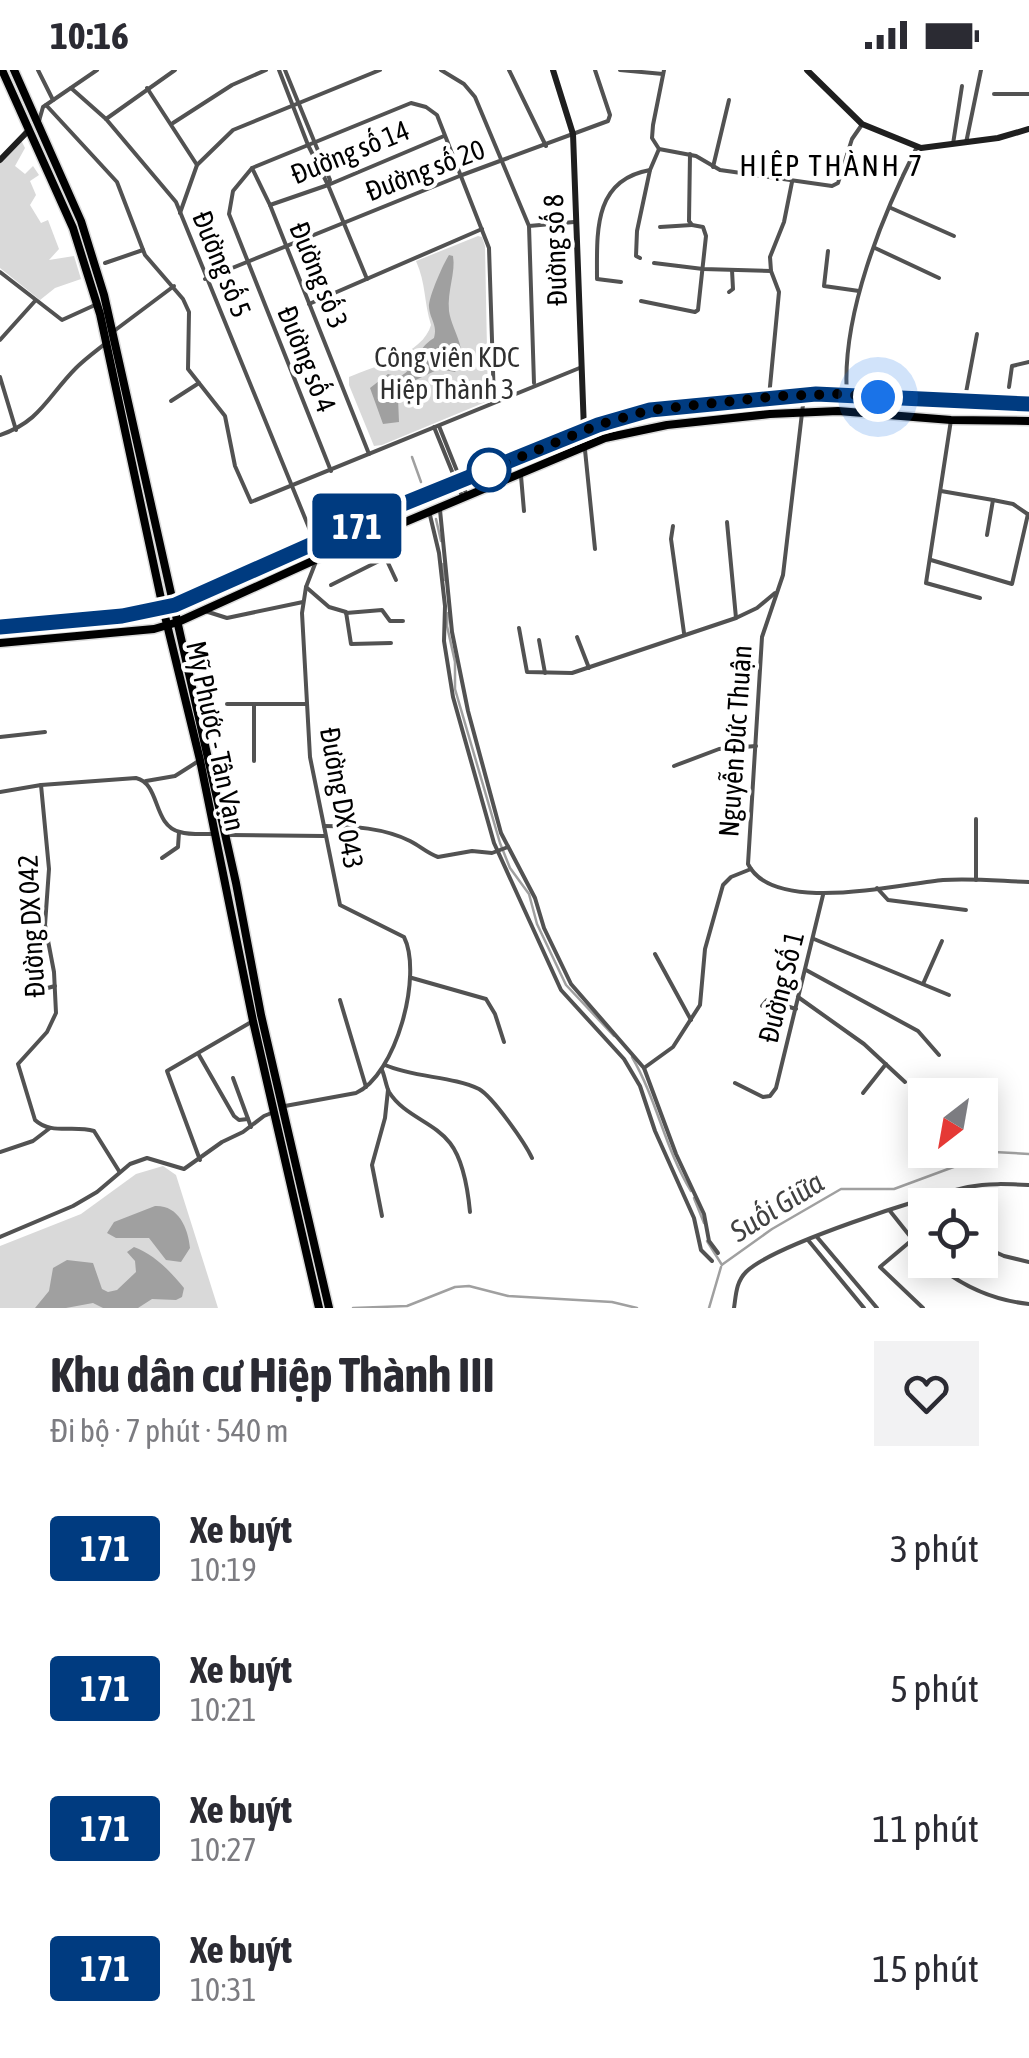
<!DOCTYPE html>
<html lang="vi">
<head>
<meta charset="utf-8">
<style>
  :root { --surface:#fff; --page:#f2f2f3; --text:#2b2b33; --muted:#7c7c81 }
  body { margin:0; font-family:"Asap Condensed",sans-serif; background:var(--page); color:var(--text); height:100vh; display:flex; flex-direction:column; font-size:38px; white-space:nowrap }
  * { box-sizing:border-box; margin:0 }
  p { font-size:32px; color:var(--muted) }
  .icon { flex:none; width:55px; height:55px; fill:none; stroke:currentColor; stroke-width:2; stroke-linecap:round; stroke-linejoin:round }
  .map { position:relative; height:1238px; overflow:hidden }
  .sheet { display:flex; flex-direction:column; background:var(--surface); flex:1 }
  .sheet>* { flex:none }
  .badge { padding:0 20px; border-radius:8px; font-size:35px; line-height:65px }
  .needle { width:65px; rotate:211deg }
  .tools { position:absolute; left:908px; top:1008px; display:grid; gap:20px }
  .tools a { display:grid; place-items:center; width:90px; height:90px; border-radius:0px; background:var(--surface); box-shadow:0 5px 25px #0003; font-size:50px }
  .you { position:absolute; width:50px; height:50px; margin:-25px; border:8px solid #fff; border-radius:50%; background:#1a73e8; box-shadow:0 0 0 15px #1a73e833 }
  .map>.badge { position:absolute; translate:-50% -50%; box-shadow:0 0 0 5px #fff }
  .round { display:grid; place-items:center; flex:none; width:105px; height:105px; border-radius:0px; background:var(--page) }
  .overview { display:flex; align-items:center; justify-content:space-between; height:170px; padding:0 50px }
  h1 { font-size:48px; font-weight:700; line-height:75px }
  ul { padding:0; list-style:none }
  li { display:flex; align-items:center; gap:30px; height:140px; padding:0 50px }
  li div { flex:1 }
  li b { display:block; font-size:38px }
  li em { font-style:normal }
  li .badge { min-width:110px; font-weight:700; text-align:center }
  .status { display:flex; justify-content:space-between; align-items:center; height:70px; padding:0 50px; background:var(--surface); direction:ltr }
  .status svg { height:28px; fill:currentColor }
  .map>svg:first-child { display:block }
  .green { fill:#d9d9d9 }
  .water { fill:#a0a0a0 }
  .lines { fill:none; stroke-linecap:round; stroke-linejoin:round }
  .stream { stroke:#a0a0a0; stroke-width:2.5 }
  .primary-casing { stroke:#dbdbdb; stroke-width:11 }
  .street { stroke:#525252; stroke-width:4 }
  .secondary { stroke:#1f1f1f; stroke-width:6 }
  .primary { stroke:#000; stroke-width:8 }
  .line-casing { stroke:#fff; stroke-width:22 }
  .line { stroke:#003b80; stroke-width:15 }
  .walk { stroke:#000; stroke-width:10; stroke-dasharray:0 18 }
  .stop-dot { fill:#fff; stroke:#003b80; stroke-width:5 }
  .labels { text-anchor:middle; stroke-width:8; stroke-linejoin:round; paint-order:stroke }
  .street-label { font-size:28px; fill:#000; stroke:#fff }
  .park-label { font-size:28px; fill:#303030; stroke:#fff }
  .neighbourhood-label { font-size:30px; letter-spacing:2.5px; fill:#000; stroke:#fff }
  .water-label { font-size:30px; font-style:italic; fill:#414141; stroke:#fff }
</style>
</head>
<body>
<div class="status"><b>10:16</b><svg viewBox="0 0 49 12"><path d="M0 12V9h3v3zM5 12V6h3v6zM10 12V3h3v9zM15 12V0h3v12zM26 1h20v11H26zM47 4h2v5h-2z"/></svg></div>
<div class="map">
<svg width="1029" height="1238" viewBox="0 0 1029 1238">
  <rect width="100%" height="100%" fill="#fff"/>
  <g class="green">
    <path d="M 21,70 L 25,78 L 15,96 L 25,104 L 33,96 L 39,105 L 30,111 L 36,125 L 30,135 L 41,153 L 48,150 L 59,179 L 49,190 L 74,186 L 81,209 L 55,218 L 40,230 L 0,198 L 0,92 Z"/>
    <path d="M 478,166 L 482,167 L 485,176 L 488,331 L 382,375 L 374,376 L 349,315 L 349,307 C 375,296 423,284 431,255 C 424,233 426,213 416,191 Z"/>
    <path d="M 163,1096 L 176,1105 L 218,1238 L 0,1238 L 0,1176 L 81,1144 L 136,1104 Z"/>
  </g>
  <g class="water">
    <path d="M 449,185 L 453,186 C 456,202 447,221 449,241 C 452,262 472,285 455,302 L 439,299 L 403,316 L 398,328 L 399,352 L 383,354 L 370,318 L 388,304 L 399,307 C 420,296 414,280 434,268 C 438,255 430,250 429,237 C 428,228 444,192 449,185 Z"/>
    <path d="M 155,1136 C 178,1135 188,1157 190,1178 L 181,1192 L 166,1190 L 149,1168 L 116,1168 L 107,1163 L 114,1152 Z"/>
    <path d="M 134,1177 C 154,1184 171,1202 184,1218 L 182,1227 L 176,1230 L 152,1229 L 138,1238 L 103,1238 L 93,1233 L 66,1238 L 35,1238 L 49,1221 L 53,1198 L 67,1190 L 93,1193 L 102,1219 L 108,1222 L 117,1220 L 136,1202 L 135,1191 L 127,1182 Z"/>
  </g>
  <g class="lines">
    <g class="stream">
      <path d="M 412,387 L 421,412"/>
      <path d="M 436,449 L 441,471"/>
      <path d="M 443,494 L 445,510"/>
      <path d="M 448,543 L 447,556 L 455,592 L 455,619 L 500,773 L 510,798 L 529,824 L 537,854 L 566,915 L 614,966"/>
      <path d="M 632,987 C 657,1030 665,1079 691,1121"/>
      <path d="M 694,1128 L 704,1153"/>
      <path d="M 707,1171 L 722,1195"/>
      <path d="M 723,1194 L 772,1159 L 841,1119 L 894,1119 L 994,1082 L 1029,1084"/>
      <path d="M 353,1238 L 407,1236 L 455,1217 L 469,1216 L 508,1226 L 612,1232 L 637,1238"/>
      <path d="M 709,1238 L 721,1197"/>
    </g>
    <g class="primary-casing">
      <g id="primary">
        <path d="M 2,0 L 73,158 L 100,244 L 163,538 L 200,690 L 253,951 L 319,1238"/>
        <path d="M 14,0 L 81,151 L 104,225 L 236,813 L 261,945 L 329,1238"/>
        <path d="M 0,557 L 122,546 L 175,535 L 398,436 L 598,355 L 650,340 L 815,324 L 1029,334"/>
        <path d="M 0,573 L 154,559 L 178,552 L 317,489 L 605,368 L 667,355 L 770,344 L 838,341 L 951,350 L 1029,351"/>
      </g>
    </g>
    <g class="street">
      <path d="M 38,0 L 53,30"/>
      <path d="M 279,0 L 308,75 L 328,115"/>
      <path d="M 285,0 L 330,110 L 328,115 L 367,209"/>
      <path d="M 441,0 L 464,14 L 475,27 L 529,156 L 534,313"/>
      <path d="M 509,0 L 546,76"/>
      <path d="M 620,0 L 663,4"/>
      <path d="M 664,0 L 653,55 L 652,68 L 659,79 L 696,86 L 720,100 L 832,116 L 838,113 L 852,69 L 861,56"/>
      <path d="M 71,18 L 106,49 L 176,132 L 314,470"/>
      <path d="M 147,18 L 197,95"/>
      <path d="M 994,24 L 1029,24"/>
      <path d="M 46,35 L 117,112 L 145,185 L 183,229 L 189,242 L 188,299 L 225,346 L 235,396 L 251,432 L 582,297"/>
      <path d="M 106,49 L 175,0"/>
      <path d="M 39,51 L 43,37 L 97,0"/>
      <path d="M 173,53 L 232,15 L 266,0"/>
      <path d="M 966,73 L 981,0"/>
      <path d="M 953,74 L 962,16"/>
      <path d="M 713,97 L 729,30"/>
      <path d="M 252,98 L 270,135 L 369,384"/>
      <path d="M 270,135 L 328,115 L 444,66"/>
      <path d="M 891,138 L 954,166"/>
      <path d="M 180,143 L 197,95 L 233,60 L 380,0"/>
      <path d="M 529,156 L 574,152"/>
      <path d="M 660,157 L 692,155"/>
      <path d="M 875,178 L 939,208"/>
      <path d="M 828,181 L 824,216 L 859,221"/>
      <path d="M 640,188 L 636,186 L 637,161 L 650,100"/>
      <path d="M 105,193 L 143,180"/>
      <path d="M 654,193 L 703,199 L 771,201"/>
      <path d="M 0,202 L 62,250 L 95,235"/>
      <path d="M 205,209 L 462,105 L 608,51 L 610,45 L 595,0"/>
      <path d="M 621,212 L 597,209 C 597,162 593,110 650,100 L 659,79"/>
      <path d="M 729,222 L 733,219 L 732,200"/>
      <path d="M 641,231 L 695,242 L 698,240 L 706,166 L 703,157 L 692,155 L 689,151 L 690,84"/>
      <path d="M 309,234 L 482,159"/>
      <path d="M 114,261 L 174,216"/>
      <path d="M 0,270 L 35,231"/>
      <path d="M 0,307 L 16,360"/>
      <path d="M 1009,317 L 1012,296 L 1029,292"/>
      <path d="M 847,325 C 841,246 882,146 917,77"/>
      <path d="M 804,326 L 783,505 L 762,567 L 748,794 C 773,845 898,814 943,810 C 971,808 1000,811 1029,812"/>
      <path d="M 769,327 L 779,222 L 771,201 L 770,187 L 784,152 L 792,112"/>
      <path d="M 965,328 L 977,264"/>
      <path d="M 171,331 L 199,313"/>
      <path d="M 951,350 L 926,513 L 980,528"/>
      <path d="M 439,356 L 467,426"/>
      <path d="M 434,357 L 462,426"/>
      <path d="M 0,365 C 40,352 48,326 76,298 C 85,289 96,281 106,273"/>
      <path d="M 585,380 L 595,479"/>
      <path d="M 331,401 L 229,144 L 233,121 L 252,98 L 411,33 L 426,37 L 437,45 L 489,178 L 494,331"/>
      <path d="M 521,406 L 524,441"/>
      <path d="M 941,421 L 993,430 L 987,465"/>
      <path d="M 993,430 L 1013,434 L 1029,445"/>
      <path d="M 440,440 L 452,562 L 468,641 L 501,763 L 535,828 L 544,858 L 571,914 L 644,998 L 673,977 L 700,935 L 705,879 L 723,815 L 731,807 L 751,799"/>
      <path d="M 429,441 L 439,483 L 445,536 L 444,571 L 453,627 L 494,773 L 561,920 L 624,989 L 640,1016 L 655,1061 L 694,1148 L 701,1180 L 712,1191"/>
      <path d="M 727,452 L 736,548"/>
      <path d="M 673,456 L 671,469 L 684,563"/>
      <path d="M 375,465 L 396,510"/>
      <path d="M 931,490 L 1012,514 L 1028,444"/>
      <path d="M 331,515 L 387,487"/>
      <path d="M 306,517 L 329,537 L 346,542 L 351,574 L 391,573"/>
      <path d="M 205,541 L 227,548 L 303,532"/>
      <path d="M 346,543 L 382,540 L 390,551 L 403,551"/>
      <path d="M 519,558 L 527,602 L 572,603 L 736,548 L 757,538 L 775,523"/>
      <path d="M 577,567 L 589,598"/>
      <path d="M 539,570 L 545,603"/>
      <path d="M 227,634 L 307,634"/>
      <path d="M 254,636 L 254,691"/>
      <path d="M 0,667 L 45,662"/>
      <path d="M 674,696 L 719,679 L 756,676"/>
      <path d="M 146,711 L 175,706 L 197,692"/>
      <path d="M 41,715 L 49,799 L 45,855 L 54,902 L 56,943 L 47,962 L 18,994 L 35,1050 C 51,1065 73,1055 94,1061 L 119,1101"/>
      <path d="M 0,722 L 41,715 L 136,708 C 161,714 152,755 180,762 C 190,765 203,764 213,764"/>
      <path d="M 976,749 L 976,810"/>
      <path d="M 324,756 C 353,756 384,758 410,771 C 420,776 427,783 438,787 L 472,781 L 492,783 L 508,777"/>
      <path d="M 229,765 L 324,766"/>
      <path d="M 162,788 L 178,777 L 179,762"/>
      <path d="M 877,818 L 888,830 L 966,840"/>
      <path d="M 814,869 L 949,925"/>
      <path d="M 655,884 L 691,950"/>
      <path d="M 806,900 L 918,961 L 939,985"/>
      <path d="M 412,908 L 486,929 L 495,944 L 504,972"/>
      <path d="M 923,914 L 942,871"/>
      <path d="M 29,923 L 55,916"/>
      <path d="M 798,927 L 864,974 L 905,1012"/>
      <path d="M 340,930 L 366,1017"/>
      <path d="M 762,936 L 767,930 L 796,939"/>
      <path d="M 199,985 L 234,1046 L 239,1050 L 248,1049"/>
      <path d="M 385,995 C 415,1008 452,1006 479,1019 C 493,1027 525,1073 532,1088"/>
      <path d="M 644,998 L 676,1084 L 704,1144 L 709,1171 L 718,1183"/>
      <path d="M 382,1000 C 385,1007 386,1016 389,1022 C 404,1046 434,1052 450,1073 C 464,1091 468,1121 470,1142"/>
      <path d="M 233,1008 L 251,1057"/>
      <path d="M 735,1013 L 763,1027 L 770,1026 L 776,1018 L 823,825"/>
      <path d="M 863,1023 L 886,994"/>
      <path d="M 285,1036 L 356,1023 C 396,1005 423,905 404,867 L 340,835 L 310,687 L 302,543 L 306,517 L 315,494"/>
      <path d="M 0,1082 L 33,1071 L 50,1058"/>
      <path d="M 200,1090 L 167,1001 L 253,951"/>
      <path d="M 890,1141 L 925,1185"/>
      <path d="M 382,1146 L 372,1095 L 385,1048 L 388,1020"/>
      <path d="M 0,1167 L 73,1136 L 97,1122 L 130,1094 L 147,1088 L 184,1099 L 222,1072 L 243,1062 L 264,1046 L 274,1042"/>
      <path d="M 817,1167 L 877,1238"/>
      <path d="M 808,1170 L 864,1238"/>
      <path d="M 912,1170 L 880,1197 L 923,1238"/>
      <path d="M 980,1175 L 1004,1186 L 1029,1192"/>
      <path d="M 931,1190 C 959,1215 991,1230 1029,1234"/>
      <path d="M 734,1238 C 736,1225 736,1212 746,1202 C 773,1175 926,1126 968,1117 C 988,1113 1008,1114 1029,1115"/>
    </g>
    <g class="secondary">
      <path d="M 553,0 L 573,64 L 584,360"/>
      <path d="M 807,0 L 862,54 L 921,78 L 998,68 L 1029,59"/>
      <path d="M 0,90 L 29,60"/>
    </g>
    <use href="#primary" class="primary"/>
  </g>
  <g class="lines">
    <g class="line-casing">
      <path id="line" d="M 0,557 L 122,546 L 175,535 L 398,436 L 598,355 L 650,340 L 816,324 L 1029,334"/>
    </g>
    <use href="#line" class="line"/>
    <path class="walk" d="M 489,400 L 598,355 L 650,340 L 780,326 L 837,324 L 878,327"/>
  </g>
  <circle class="stop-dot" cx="489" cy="400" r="20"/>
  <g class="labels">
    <g class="street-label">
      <text transform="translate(350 82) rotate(-22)" y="10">Đường số 14</text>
      <text transform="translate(425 100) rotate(-21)" y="10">Đường số 20</text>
      <text transform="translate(555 180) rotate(-92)" y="10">Đường số 8</text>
      <text transform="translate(222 194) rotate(68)" y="10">Đường số 5</text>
      <text transform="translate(319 205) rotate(68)" y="10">Đường số 3</text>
      <text transform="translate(307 289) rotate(68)" y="10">Đường số 4</text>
      <text transform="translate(216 666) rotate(78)" y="10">Mỹ Phước - Tân Vạn</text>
      <text transform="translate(735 671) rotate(-86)" y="10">Nguyễn Đức Thuận</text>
      <text transform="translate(342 728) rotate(80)" y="10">Đường DX 043</text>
      <text transform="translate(31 856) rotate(-93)" y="10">Đường DX 042</text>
      <text transform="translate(781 917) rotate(-76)" y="10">Đường Số 1</text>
    </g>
    <g class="park-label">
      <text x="447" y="297">Công viên KDC<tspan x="447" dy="32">Hiệp Thành 3</tspan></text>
    </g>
    <g class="neighbourhood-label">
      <text x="832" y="106">HIỆP THÀNH 7</text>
    </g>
    <g class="water-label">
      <text transform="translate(777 1137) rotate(-32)" y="10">Suối Giữa</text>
    </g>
  </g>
</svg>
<div class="tools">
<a><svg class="needle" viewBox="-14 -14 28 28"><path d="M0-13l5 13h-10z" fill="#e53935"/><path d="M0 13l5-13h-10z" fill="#7c7c81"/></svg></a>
<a><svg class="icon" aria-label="locate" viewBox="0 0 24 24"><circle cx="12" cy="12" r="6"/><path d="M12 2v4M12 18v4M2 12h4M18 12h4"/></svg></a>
</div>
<div class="you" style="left:878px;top:327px"></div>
<b class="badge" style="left:357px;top:456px;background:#003b80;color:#fff">171</b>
</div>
<section class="sheet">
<div class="overview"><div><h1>Khu dân cư Hiệp Thành III</h1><p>Đi bộ · 7 phút · 540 m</p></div><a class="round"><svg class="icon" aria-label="heart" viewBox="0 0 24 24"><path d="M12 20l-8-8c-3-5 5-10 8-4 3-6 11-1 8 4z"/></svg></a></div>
<ul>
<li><span class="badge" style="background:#003b80;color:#fff">171</span><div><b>Xe buýt</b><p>10:19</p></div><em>3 phút</em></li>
<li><span class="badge" style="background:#003b80;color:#fff">171</span><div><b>Xe buýt</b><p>10:21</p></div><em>5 phút</em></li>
<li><span class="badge" style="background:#003b80;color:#fff">171</span><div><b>Xe buýt</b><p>10:27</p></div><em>11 phút</em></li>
<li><span class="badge" style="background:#003b80;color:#fff">171</span><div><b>Xe buýt</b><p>10:31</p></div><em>15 phút</em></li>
</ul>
</section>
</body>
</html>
